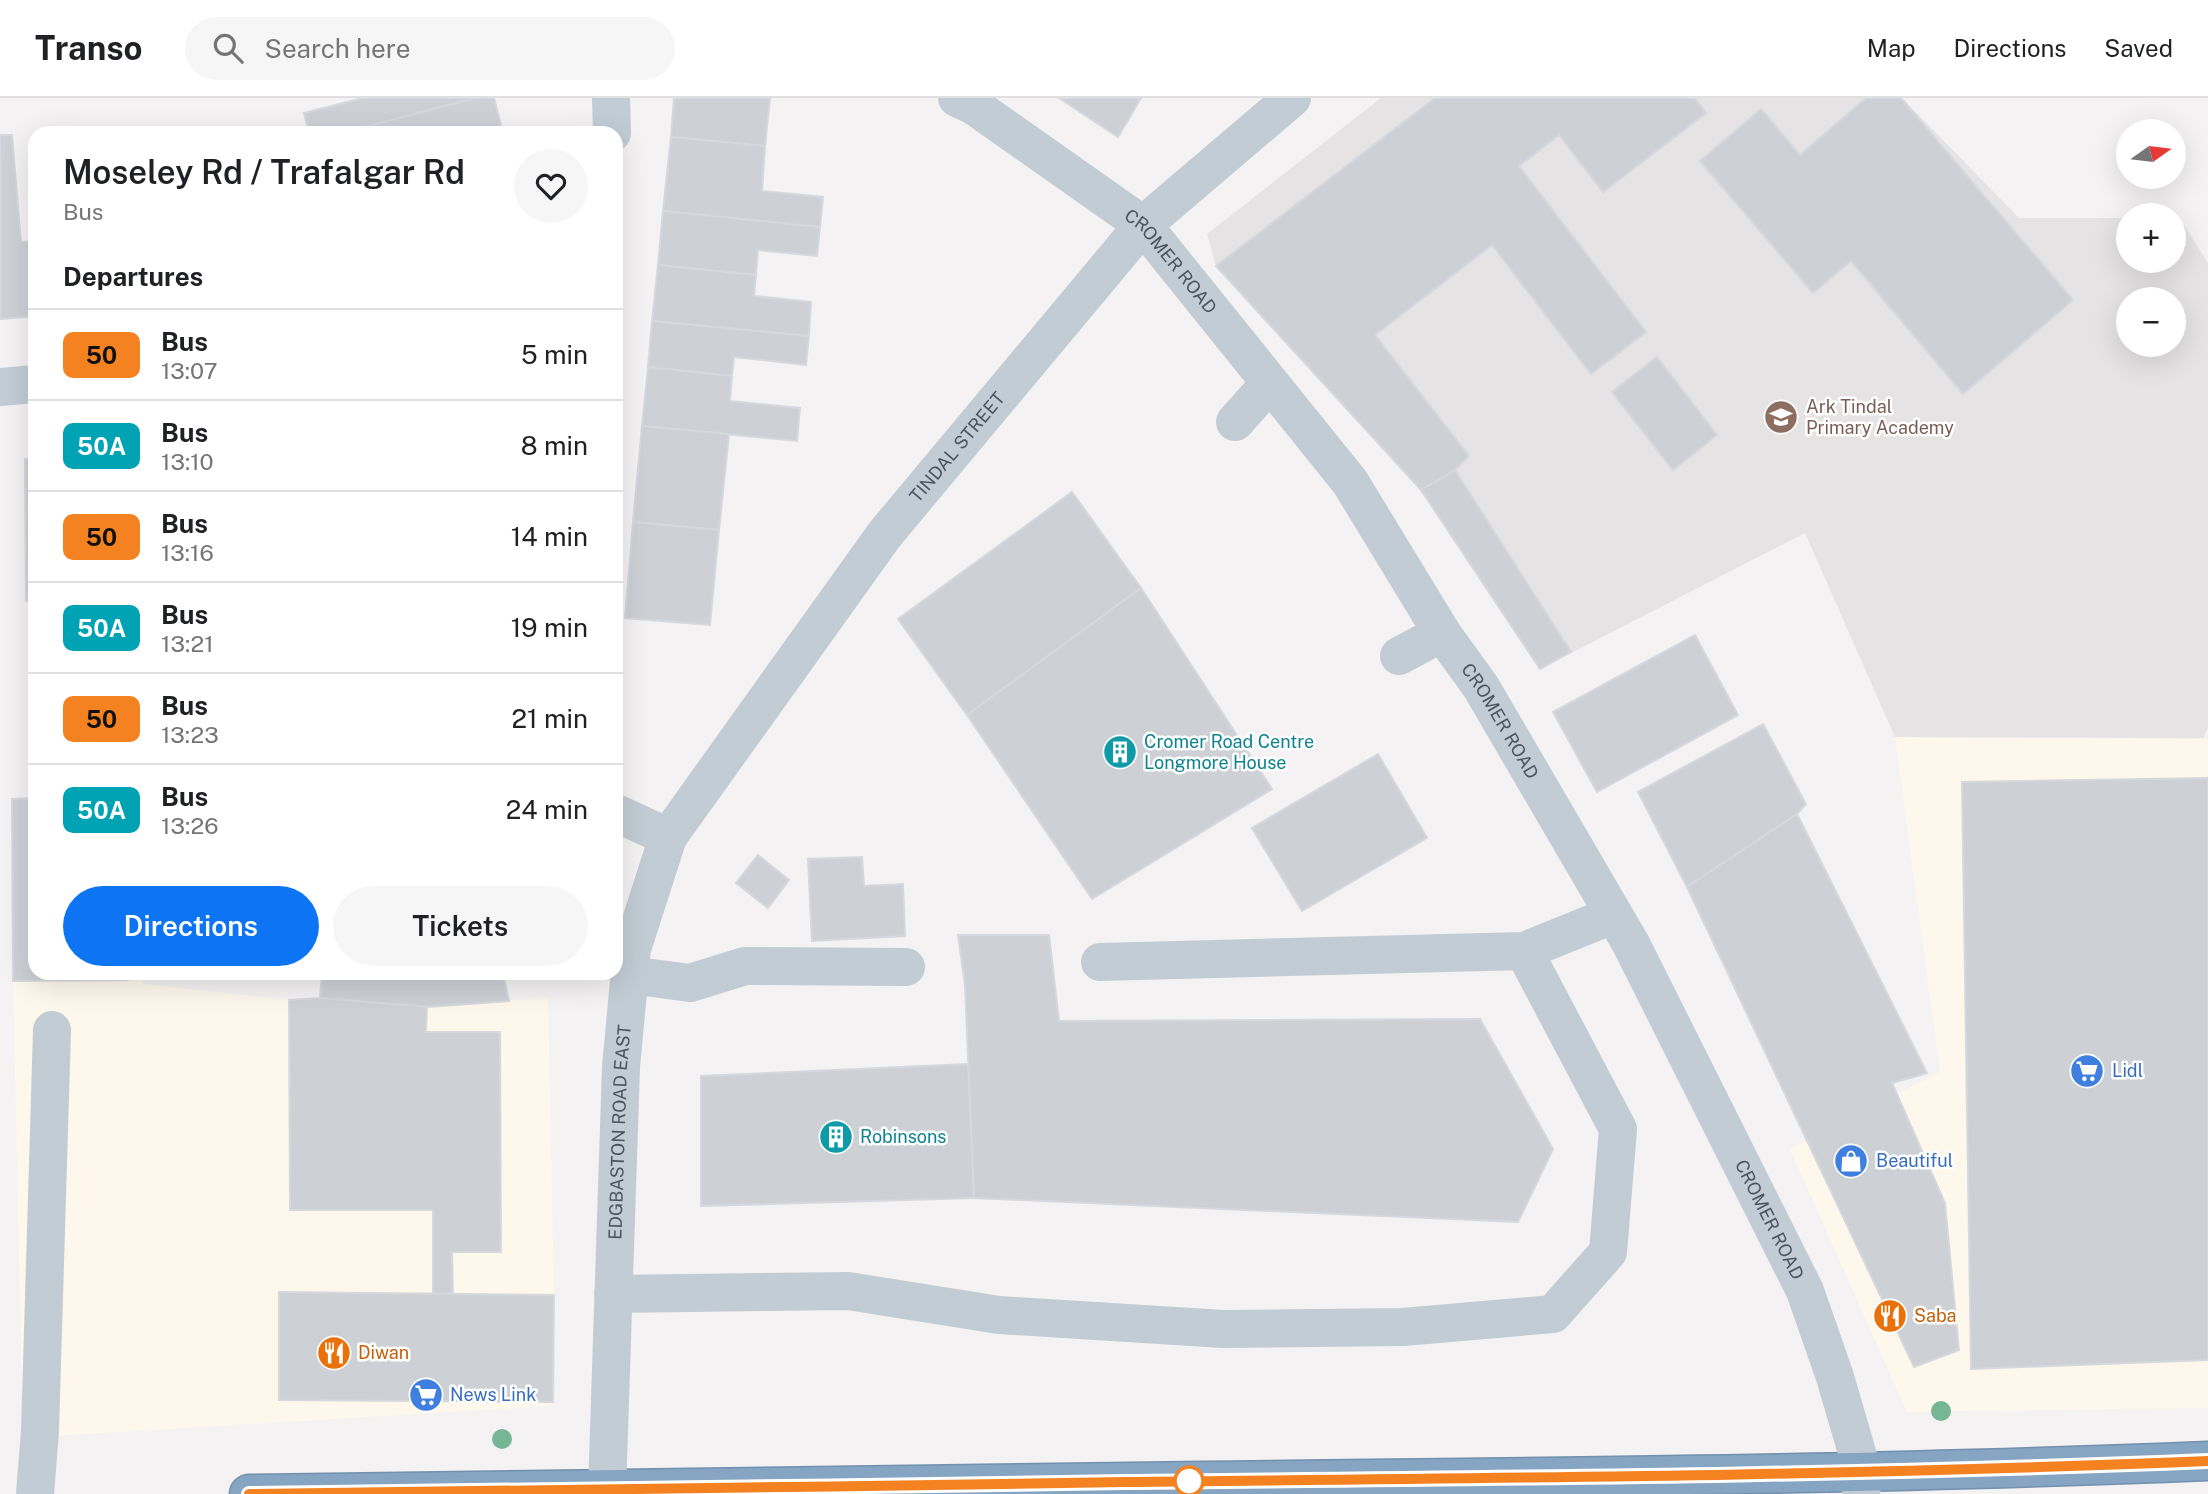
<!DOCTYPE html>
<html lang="en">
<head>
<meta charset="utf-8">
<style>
  :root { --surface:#fff; --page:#f6f6f6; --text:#202124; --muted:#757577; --line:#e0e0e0; --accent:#0d75f3 }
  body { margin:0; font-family:"Public Sans",sans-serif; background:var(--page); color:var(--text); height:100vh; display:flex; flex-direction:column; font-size:26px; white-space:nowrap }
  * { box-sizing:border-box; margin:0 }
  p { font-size:23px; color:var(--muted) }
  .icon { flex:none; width:38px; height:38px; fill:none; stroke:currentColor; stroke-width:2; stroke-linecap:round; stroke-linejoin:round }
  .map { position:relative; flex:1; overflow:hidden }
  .drawer { position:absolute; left:28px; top:28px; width:595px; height:854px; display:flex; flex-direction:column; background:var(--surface); border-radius:21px; box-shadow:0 7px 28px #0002 }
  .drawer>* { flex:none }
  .badge { padding:0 14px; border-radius:10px; font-size:24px; line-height:46px }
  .needle { width:46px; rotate:76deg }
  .buttons { position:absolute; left:2116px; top:21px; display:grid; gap:14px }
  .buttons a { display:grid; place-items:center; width:70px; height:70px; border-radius:50%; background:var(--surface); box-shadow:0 7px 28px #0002; font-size:35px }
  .map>.badge { position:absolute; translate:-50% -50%; box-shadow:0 0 0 4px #fff }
  h2 { padding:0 35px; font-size:26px; line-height:63px }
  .round { display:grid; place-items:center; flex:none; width:74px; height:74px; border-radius:37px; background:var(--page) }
  .summary { display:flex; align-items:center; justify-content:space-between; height:119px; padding:0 35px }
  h1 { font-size:33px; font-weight:600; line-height:52px }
  .button { display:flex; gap:14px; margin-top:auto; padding:14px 35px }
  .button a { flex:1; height:80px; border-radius:42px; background:var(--accent); color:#fff; font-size:28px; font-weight:600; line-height:80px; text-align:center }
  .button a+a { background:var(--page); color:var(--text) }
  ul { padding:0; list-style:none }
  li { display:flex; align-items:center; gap:21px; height:91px; padding:0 35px; border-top:2px solid var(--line) }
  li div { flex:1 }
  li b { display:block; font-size:26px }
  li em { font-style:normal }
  li .badge { min-width:77px; font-weight:700; text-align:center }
  header { display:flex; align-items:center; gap:42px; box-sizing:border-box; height:98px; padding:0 35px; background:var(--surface); border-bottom:2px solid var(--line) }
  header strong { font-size:33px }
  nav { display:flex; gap:38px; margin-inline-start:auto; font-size:24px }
  .search { width:490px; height:63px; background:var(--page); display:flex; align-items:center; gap:18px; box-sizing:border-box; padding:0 24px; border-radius:38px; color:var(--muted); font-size:26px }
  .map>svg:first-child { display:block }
  .commercial { fill:#fef8ec }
  .education { fill:#e5e3e4; fill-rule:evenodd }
  .building { fill:#cdd1d6; stroke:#d5d8dd; stroke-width:2 }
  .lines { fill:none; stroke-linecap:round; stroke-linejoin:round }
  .highway-casing { stroke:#7290af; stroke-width:41 }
  .minor { stroke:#c2ccd4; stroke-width:38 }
  .highway { stroke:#86a5c3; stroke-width:38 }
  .tree { fill:#77b694 }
  .line-casing { stroke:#fff; stroke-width:16 }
  .line { stroke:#f58220; stroke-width:10 }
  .stop-dot { fill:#fff; stroke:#f58220; stroke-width:3.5 }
  .labels { text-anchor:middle; stroke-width:5; stroke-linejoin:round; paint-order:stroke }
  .street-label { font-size:18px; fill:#485561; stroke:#fff }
  .education-label { font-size:18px; fill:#785e54; stroke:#fff; text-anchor:start }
  .culture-label { font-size:18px; fill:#0d838f; stroke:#fff; text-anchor:start }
  .shop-label { font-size:18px; fill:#366cbe; stroke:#fff; text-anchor:start }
  .food-label { font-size:18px; fill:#c56008; stroke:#fff; text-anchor:start }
</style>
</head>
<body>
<header>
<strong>Transo</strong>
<div class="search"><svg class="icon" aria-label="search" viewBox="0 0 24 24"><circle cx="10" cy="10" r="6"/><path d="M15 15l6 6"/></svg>Search here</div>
<nav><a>Map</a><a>Directions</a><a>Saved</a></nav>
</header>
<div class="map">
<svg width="2208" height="1396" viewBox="0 0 2208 1396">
  <rect width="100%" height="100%" fill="#f4f2f2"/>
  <g class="commercial">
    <path d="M 1895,639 L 2208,641 L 2208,1310 L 1907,1314 L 1790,1051 L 1940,974 Z"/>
    <path d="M 35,700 L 35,875 L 143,875 L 143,886 L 289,902 L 320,900 L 427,909 L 548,900 L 554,1197 L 553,1304 L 547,1308 L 23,1340 L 13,883 L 12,701 Z"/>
  </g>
  <path class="education" d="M 1381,0 L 1902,0 L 2019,120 L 2128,120 L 2128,163 L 2174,163 L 2174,121 L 2180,121 L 2208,165 L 2208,630 L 2203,640 L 1895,639 L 1805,435 L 1540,571 L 1421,392 L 1216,168 L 1207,136 ZM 2128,201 L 2174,201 L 2174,247 L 2128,247 Z"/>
  <g class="building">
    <path d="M 363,0 L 475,0 L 342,35 L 309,35 L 304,15 Z"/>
    <path d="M 475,0 L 494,0 L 503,35 L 342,35 Z"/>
    <path d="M 674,0 L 770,0 L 765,48 L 671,39 Z"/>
    <path d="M 1059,0 L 1141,0 L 1118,39 Z"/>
    <path d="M 1435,0 L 1695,0 L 1706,15 L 1603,94 L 1559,37 L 1519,68 L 1646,234 L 1591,276 L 1492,147 L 1375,237 L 1469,358 L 1455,372 L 1421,392 L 1216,168 Z"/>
    <path d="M 1866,0 L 1901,0 L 2073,202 L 1963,296 L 1851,163 L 1813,195 L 1700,63 L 1761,11 L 1800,57 Z"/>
    <path d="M 0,37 L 12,37 L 21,144 L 35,143 L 35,218 L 0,221 Z"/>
    <path d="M 671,39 L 765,48 L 762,93 L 823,99 L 820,129 L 663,113 Z"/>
    <path d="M 663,113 L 820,129 L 817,158 L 758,152 L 756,177 L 658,167 Z"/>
    <path d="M 658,167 L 756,177 L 754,198 L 811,204 L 809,238 L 652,223 Z"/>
    <path d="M 652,223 L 809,238 L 806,267 L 734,259 L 732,278 L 648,269 Z"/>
    <path d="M 1657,259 L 1717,337 L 1673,372 L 1612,294 Z"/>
    <path d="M 648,269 L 732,278 L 730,303 L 800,310 L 797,343 L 642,328 Z"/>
    <path d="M 642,328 L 729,336 L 719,432 L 633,424 Z"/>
    <path d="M 25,361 L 35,361 L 35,503 L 26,503 Z"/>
    <path d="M 1455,372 L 1571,554 L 1540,571 L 1421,392 Z"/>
    <path d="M 1072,394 L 1141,490 L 967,617 L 898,521 Z"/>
    <path d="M 633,424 L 719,432 L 710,527 L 625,520 Z"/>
    <path d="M 1141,490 L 1272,691 L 1092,801 L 967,617 Z"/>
    <path d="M 1695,537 L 1738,617 L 1597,694 L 1553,614 Z"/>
    <path d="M 1763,626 L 1806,706 L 1797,716 L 1687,789 L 1638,694 Z"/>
    <path d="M 1378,656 L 1427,740 L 1302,813 L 1252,730 Z"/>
    <path d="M 2208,680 L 2208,1262 L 1971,1271 L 1962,684 Z"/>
    <path d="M 35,700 L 35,875 L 128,875 L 128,882 L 13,883 L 12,701 Z"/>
    <path d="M 1797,716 L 1927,975 L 1892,985 L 1945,1105 L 1959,1252 L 1914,1269 L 1687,789 Z"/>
    <path d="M 758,757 L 789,782 L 768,810 L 736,785 Z"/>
    <path d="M 862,759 L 864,788 L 903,786 L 905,838 L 812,843 L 808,761 Z"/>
    <path d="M 958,837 L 1049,837 L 1059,923 L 1480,921 L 1553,1051 L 1518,1124 L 974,1100 L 965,887 Z"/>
    <path d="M 322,875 L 392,875 L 421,878 L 421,875 L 503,875 L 509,903 L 427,909 L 320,900 Z"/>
    <path d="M 320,900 L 427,909 L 426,934 L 500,934 L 501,1154 L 452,1154 L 453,1196 L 433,1196 L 433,1112 L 290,1112 L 289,902 Z"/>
    <path d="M 968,966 L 974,1100 L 701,1108 L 701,978 Z"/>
    <path d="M 279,1194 L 554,1197 L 553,1304 L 279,1302 Z"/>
  </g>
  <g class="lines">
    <g class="highway-casing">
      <path id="highway" d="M 249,1396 C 567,1393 885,1387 1204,1383 C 1539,1379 1873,1377 2208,1363"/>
    </g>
    <g class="minor">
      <path d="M 611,0 L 612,35"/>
      <path id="s1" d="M 957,0 L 974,8 L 1143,127 L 1350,384 L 1442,535 L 1481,589 L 1631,846 L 1805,1193 L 1835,1279 L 1863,1375 L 1861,1396"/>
      <path d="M 0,289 L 35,286"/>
      <path d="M 1235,324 L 1270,285"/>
      <path d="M 1399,558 L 1442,535"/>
      <path d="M 616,715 L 668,739"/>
      <path d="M 1100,864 L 1524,853 L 1613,817"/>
      <path d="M 630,877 L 690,885 L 745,868 L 906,869"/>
      <path d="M 613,1196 L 848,1193 L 999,1217 L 1223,1231 L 1403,1229 L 1553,1216 L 1608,1154 L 1618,1031 L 1524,853"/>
      <path id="s2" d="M 607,1393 L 621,969 L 632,851 L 668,739 L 885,436 L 1143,127 L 1292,0"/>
      <path d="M 35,1396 L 40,1333 L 52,932"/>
    </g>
    <use href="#highway" class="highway"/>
  </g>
  <g class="tree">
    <circle cx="1941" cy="1313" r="10"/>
    <circle cx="502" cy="1341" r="10"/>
  </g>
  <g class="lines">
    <g class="line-casing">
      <path id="line" d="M 249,1396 C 541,1394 833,1388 1125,1384 C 1486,1380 1847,1378 2208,1363"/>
    </g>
    <use href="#line" class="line"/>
  </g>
  <defs>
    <g id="school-disc" transform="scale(1.75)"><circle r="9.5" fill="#8d6e63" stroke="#fff"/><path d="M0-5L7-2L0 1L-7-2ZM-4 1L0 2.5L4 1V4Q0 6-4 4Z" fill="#fff"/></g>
    <g id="building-disc" transform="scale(1.75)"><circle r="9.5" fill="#0f9aa8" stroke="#fff"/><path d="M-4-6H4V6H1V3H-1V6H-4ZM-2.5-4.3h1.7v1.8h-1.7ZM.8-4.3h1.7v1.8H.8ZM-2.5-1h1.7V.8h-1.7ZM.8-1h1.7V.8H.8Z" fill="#fff"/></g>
    <g id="supermarket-disc" transform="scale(1.75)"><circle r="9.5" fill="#3f7fe0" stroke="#fff"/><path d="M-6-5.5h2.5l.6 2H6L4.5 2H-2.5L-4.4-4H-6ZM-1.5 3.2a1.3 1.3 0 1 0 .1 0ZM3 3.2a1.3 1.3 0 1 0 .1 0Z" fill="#fff"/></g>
    <g id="shop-disc" transform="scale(1.75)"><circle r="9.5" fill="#3f7fe0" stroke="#fff"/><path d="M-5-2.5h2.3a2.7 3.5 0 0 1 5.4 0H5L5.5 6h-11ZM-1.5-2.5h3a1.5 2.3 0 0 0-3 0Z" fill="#fff"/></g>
    <g id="restaurant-disc" transform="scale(1.75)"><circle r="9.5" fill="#e8710a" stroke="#fff"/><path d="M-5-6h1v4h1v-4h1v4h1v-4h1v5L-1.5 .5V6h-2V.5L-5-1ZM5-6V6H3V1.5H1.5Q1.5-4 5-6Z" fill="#fff"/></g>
  </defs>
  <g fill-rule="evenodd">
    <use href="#school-disc" x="1781" y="319"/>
    <use href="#building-disc" x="1120" y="654"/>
    <use href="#supermarket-disc" x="2087" y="973"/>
    <use href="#building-disc" x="836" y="1039"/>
    <use href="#shop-disc" x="1851" y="1063"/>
    <use href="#restaurant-disc" x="1890" y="1218"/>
    <use href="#restaurant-disc" x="334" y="1255"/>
    <use href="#supermarket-disc" x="426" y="1297"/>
  </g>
  <circle class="stop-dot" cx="1189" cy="1383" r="14"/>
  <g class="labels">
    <g class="street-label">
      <text dy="6" stroke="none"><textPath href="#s1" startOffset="271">CROMER ROAD</textPath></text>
      <text dy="6" stroke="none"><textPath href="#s2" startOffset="1146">TINDAL STREET</textPath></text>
      <text dy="6" stroke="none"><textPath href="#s1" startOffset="838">CROMER ROAD</textPath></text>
      <text dy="6" stroke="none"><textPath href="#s2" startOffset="359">EDGBASTON ROAD EAST</textPath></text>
      <text dy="6" stroke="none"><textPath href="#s1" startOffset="1405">CROMER ROAD</textPath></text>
    </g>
    <g class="education-label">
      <text x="1806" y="315">Ark Tindal<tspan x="1806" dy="21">Primary Academy</tspan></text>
    </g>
    <g class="culture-label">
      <text x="1144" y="650">Cromer Road Centre<tspan x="1144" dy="21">Longmore House</tspan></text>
      <text x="860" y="1045">Robinsons</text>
    </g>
    <g class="shop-label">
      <text x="2112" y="979">Lidl</text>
      <text x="1876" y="1069">Beautiful</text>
      <text x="450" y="1303">News Link</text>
    </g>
    <g class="food-label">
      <text x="1914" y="1224">Saba</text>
      <text x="358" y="1261">Diwan</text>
    </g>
  </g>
</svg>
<div class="buttons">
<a><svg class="needle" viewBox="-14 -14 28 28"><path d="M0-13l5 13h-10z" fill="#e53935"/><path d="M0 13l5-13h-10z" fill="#757577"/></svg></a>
<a>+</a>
<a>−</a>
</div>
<section class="drawer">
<div class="summary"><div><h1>Moseley Rd / Trafalgar Rd</h1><p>Bus</p></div><a class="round"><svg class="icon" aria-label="heart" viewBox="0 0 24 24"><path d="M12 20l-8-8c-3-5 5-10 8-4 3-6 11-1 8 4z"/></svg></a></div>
<h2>Departures</h2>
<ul>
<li><span class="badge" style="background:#f58220;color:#111">50</span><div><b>Bus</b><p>13:07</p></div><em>5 min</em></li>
<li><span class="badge" style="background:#00a3b4;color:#fff">50A</span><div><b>Bus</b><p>13:10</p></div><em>8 min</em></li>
<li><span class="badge" style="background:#f58220;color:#111">50</span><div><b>Bus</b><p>13:16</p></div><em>14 min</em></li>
<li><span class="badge" style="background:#00a3b4;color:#fff">50A</span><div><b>Bus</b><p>13:21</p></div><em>19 min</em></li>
<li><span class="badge" style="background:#f58220;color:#111">50</span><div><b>Bus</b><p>13:23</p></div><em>21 min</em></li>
<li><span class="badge" style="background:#00a3b4;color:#fff">50A</span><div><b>Bus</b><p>13:26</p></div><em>24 min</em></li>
</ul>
<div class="button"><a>Directions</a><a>Tickets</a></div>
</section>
</div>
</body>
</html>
